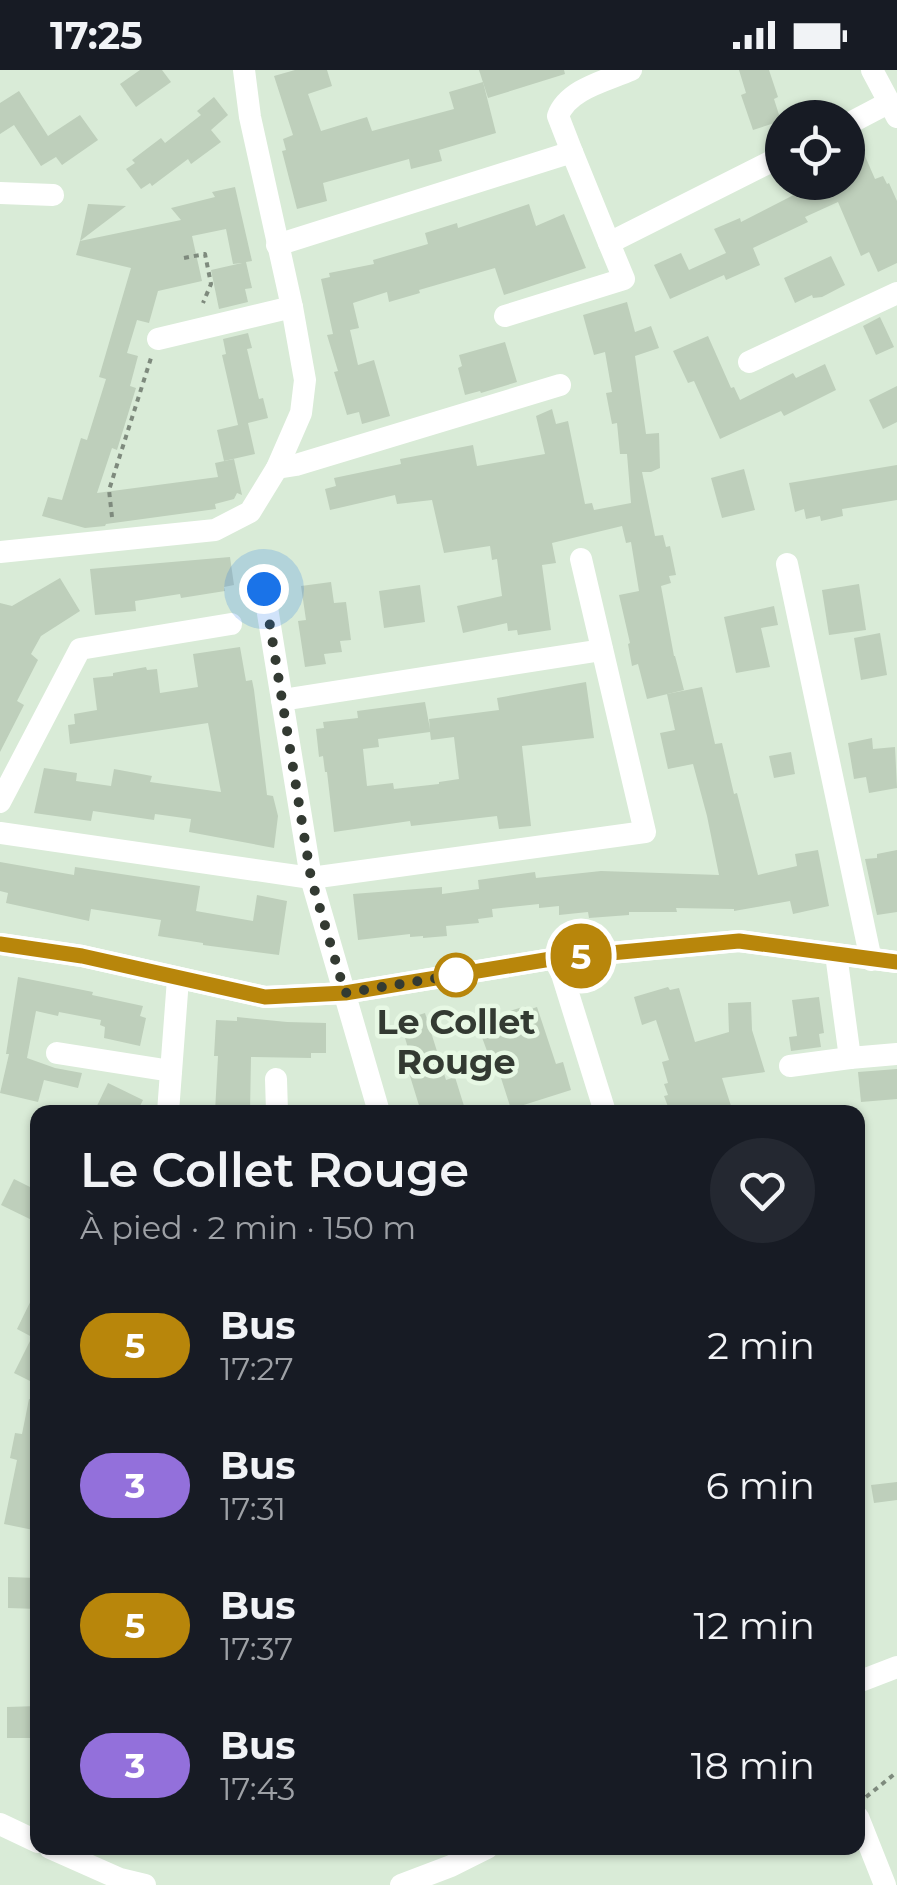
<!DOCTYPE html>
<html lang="fr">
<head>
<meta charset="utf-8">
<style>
  :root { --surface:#171b24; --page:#242831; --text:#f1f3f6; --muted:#9ea1a6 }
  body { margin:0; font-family:Montserrat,sans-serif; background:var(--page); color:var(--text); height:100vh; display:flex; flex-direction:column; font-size:38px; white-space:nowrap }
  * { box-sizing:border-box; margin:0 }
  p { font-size:32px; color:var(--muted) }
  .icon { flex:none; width:55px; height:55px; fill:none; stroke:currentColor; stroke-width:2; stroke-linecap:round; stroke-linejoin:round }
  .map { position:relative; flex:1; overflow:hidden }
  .details { position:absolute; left:30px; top:1035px; width:835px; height:750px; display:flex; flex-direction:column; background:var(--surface); border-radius:20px; box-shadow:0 2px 8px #0004 }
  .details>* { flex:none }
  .badge { padding:0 20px; border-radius:32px; font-size:35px; line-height:65px }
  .fabs { position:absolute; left:765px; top:30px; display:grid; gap:20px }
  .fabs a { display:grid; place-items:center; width:100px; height:100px; border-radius:50%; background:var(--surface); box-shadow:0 2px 8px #0004; font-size:50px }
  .you { position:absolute; width:50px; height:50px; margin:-25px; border:8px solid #fff; border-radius:50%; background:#1a73e8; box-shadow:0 0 0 15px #1a73e833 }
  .map>.badge { position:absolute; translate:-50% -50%; box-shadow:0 0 0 5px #fff }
  .round { display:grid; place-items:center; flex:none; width:105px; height:105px; border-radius:52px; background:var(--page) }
  .summary { display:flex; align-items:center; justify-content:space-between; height:170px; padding:0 50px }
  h1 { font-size:48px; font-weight:600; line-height:75px }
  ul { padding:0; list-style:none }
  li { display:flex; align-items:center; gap:30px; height:140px; padding:0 50px }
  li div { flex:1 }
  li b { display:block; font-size:38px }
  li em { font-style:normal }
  li .badge { min-width:110px; font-weight:700; text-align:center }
  .status { display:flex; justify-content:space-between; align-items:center; height:70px; padding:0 50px; background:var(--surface); direction:ltr }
  .status svg { height:28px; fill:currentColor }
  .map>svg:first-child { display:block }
  .building { fill:#becfbb; fill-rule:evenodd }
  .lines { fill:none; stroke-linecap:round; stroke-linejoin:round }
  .path { stroke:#7e8a7d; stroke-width:4; stroke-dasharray:5 5; stroke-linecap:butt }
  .minor { stroke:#fff; stroke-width:22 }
  .line-casing { stroke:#fff; stroke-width:22 }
  .line { stroke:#b8860b; stroke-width:15 }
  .walk { stroke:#333a32; stroke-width:10; stroke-dasharray:0 18 }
  .stop-dot { fill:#fff; stroke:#b8860b; stroke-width:5 }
  .labels { text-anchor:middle; stroke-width:9; stroke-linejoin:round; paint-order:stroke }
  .stop-label { font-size:35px; font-weight:bold; fill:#333a32; stroke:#e7f8e4 }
</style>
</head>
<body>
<div class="status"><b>17:25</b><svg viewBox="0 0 49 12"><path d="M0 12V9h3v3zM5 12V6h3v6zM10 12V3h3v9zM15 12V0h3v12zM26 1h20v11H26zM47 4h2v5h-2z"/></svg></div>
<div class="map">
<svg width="897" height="1815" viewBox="0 0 897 1815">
  <rect width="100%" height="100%" fill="#d9ebd7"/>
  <g class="building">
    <path d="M 140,0 L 162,0 L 171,12 L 136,37 L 120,14 Z"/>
    <path d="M 295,0 L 327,0 L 332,16 L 308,24 L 321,61 L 367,47 L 372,61 L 454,39 L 449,22 L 483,12 L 496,63 L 439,80 L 442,91 L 411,99 L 409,89 L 323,113 L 327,131 L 297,139 L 282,81 L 286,80 L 283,69 L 293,65 L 274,6 Z"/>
    <path d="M 479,0 L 564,0 L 565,4 L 488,28 Z"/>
    <path d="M 739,0 L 769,0 L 778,27 L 774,29 L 781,51 L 753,60 L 741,25 L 746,23 Z"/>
    <path d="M 19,21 L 48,66 L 80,45 L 98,70 L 62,95 L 56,87 L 41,96 L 14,55 L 0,64 L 0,33 Z"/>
    <path d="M 214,27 L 228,45 L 211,60 L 221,72 L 191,94 L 188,89 L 152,116 L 150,113 L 141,119 L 126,99 L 135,93 L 132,90 L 161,68 L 165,73 L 201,45 L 197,41 Z"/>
    <path d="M 865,86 L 875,109 L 883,106 L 887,114 L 889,113 L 897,131 L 897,193 L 878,202 L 869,182 L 861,186 L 838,132 L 805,147 L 808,152 L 753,178 L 760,195 L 726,210 L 724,205 L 670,229 L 654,195 L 681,183 L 689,200 L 726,183 L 714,159 L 740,148 L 741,152 L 819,112 L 848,112 L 848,94 Z"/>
    <path d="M 235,117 L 252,191 L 246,192 L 252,218 L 245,219 L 248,232 L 219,239 L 211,200 L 242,193 L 233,194 L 226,159 L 192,166 L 202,211 L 158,221 L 149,253 L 137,250 L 127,283 L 138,286 L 130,316 L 136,318 L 117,380 L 112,378 L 97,423 L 218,407 L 215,393 L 234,389 L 242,425 L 237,423 L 234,429 L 215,434 L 216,439 L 106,454 L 105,456 L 85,458 L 42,446 L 48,427 L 62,430 L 81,368 L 87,370 L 106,309 L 99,307 L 131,198 L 76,185 L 80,171 L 181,150 L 171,138 L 215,127 L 212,122 Z"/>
    <path d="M 88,134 L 126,136 L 80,171 Z"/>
    <path d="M 529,134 L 536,156 L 564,144 L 586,198 L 504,225 L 495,198 L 419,220 L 420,223 L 389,232 L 387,222 L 353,233 L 359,258 L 350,260 L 358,295 L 374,290 L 390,346 L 362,354 L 359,342 L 347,345 L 334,302 L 338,301 L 327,265 L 333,264 L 321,209 L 330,207 L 329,203 L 374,194 L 373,190 L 428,174 L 425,163 L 457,153 L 458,158 Z"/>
    <path d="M 831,186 L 845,215 L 822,227 L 813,228 L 812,225 L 795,233 L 784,208 Z"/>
    <path d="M 627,232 L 635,262 L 651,256 L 659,278 L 635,286 L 646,364 L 659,363 L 660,398 L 651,402 L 642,402 L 655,466 L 663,465 L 666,477 L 670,476 L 676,505 L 669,506 L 671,513 L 661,516 L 674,586 L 675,586 L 684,620 L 647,629 L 638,594 L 632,596 L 628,574 L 630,573 L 619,525 L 639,521 L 631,472 L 626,473 L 622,456 L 552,473 L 556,493 L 542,495 L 551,560 L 518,565 L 517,560 L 508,561 L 507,553 L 463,563 L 457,536 L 502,526 L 497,489 L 492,490 L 490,476 L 444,483 L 432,430 L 397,434 L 395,425 L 330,440 L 325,419 L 336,416 L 334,408 L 401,394 L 400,389 L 473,375 L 477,396 L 545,384 L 536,346 L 552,339 L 556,354 L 568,351 L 585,434 L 592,433 L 594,440 L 631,433 L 627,384 L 620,384 L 617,353 L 612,354 L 606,323 L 612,322 L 605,282 L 594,285 L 583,245 Z"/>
    <path d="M 880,247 L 894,277 L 876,285 L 863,256 Z"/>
    <path d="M 248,263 L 252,278 L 247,279 L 259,329 L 263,328 L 268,348 L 248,353 L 255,384 L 224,391 L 217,360 L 238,355 L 222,285 L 226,284 L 223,269 Z"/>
    <path d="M 708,266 L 731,318 L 734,317 L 740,330 L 793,303 L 796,308 L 825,294 L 836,320 L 784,346 L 781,341 L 720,369 L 694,311 L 688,313 L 673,281 Z"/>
    <path d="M 505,272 L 517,312 L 481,323 L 480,321 L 465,325 L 458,298 L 462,296 L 459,285 Z"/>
    <path d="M 897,316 L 897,352 L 883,359 L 869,330 Z"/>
    <path d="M 897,395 L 897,430 L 842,439 L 843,446 L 821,451 L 820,446 L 806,449 L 804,439 L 795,442 L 789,413 Z"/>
    <path d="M 744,399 L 755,440 L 722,448 L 711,408 Z"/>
    <path d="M 230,487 L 234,515 L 224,517 L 225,521 L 181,528 L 180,524 L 135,531 L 136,541 L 95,545 L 90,499 Z"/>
    <path d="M 60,508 L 80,541 L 41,566 L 31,584 L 38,590 L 17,631 L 24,635 L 0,682 L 0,533 L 12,536 Z"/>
    <path d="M 331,512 L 334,533 L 346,532 L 351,570 L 340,571 L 342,582 L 324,584 L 326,594 L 305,597 L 298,551 L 306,550 L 301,516 Z"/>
    <path d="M 859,514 L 866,560 L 829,565 L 822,520 Z"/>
    <path d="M 420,515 L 425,552 L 384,558 L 379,521 Z"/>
    <path d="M 774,536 L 778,555 L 761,558 L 770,597 L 736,603 L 724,547 Z"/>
    <path d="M 880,563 L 887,605 L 861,610 L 854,568 Z"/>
    <path d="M 240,577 L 246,611 L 252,610 L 254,620 L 267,725 L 273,726 L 278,746 L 274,778 L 189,762 L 191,749 L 155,744 L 154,750 L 93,741 L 91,751 L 34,743 L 44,698 L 77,703 L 76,711 L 111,716 L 114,699 L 152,706 L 150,712 L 221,722 L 208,653 L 70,674 L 68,655 L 75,654 L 74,644 L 97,640 L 93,608 L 113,606 L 113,603 L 146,597 L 147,600 L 157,599 L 160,623 L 198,617 L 193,584 Z"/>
    <path d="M 586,612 L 594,668 L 522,676 L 531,756 L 499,759 L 497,746 L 411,756 L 410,751 L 334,762 L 327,702 L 325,702 L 323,686 L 319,687 L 316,659 L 324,658 L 323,652 L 358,648 L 357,641 L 425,632 L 430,659 L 429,649 L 499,640 L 497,628 ZM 430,662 L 431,670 L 454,667 L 459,709 L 439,712 L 439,714 L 394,719 L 393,713 L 367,716 L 363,679 L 379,677 L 378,669 Z"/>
    <path d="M 702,617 L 715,674 L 722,673 L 734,724 L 737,723 L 758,805 L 797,796 L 795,784 L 818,780 L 829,836 L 793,844 L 790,831 L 734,841 L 734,839 L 676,838 L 677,842 L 629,842 L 629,845 L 589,848 L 588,842 L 559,845 L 559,836 L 539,838 L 539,834 L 492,839 L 493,847 L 478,849 L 479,853 L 446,856 L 447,866 L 423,868 L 423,866 L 410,867 L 410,864 L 358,870 L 353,824 L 442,817 L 442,824 L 479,819 L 478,810 L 535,802 L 536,808 L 601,801 L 719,805 L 707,746 L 693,694 L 668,699 L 660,663 L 675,660 L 667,624 Z"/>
    <path d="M 872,668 L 873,679 L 895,677 L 897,718 L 869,723 L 866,707 L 854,709 L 848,673 Z"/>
    <path d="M 791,682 L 795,704 L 774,708 L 769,686 Z"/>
    <path d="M 897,780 L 897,842 L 877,845 L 865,789 L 877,788 L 877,784 Z"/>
    <path d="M 0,792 L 74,805 L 75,797 L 200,816 L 196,841 L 253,851 L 257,825 L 287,831 L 279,885 L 203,875 L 203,873 L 158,866 L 161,850 L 91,839 L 89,851 L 6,833 L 8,823 L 0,821 Z"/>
    <path d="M 18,907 L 93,922 L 92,925 L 143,936 L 140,946 L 146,948 L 140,976 L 104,968 L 105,957 L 100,955 L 101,950 L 59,942 L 58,946 L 36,941 L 27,988 L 55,998 L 82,1003 L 78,1018 L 44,1010 L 38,1032 L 0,1023 L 9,984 L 6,984 Z"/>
    <path d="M 668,917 L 670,920 L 679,918 L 695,972 L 729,962 L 728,933 L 751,932 L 752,960 L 765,1002 L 722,1008 L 733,1042 L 670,1042 L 664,1026 L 668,1025 L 664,1014 L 668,1013 L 662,992 L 669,990 L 656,950 L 642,955 L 634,927 Z"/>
    <path d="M 819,927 L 824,963 L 819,964 L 821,977 L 791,981 L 789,967 L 797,966 L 792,930 Z"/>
    <path d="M 526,936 L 528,940 L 537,937 L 556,994 L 563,992 L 571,1020 L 511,1039 L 492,980 L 487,981 L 476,951 Z"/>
    <path d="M 425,943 L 446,1010 L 455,1007 L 464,1036 L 444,1042 L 421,1042 L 402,980 L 408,978 L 400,951 Z"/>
    <path d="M 237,947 L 287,952 L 326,953 L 326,983 L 311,983 L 311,988 L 251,987 L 250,1042 L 215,1042 L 218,986 L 214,986 L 216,950 L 237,951 Z"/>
    <path d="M 897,999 L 897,1029 L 861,1032 L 858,1002 Z"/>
    <path d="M 108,1013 L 143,1030 L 137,1042 L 94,1042 Z"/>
    <path d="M 14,1109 L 38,1121 L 38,1153 L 1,1135 Z"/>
    <path d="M 38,1216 L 38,1315 L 14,1303 L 32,1267 L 17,1259 Z"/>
    <path d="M 29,1329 L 38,1330 L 38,1461 L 4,1454 L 17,1390 L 10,1388 L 15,1363 L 22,1364 Z"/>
    <path d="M 897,1412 L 897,1430 L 874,1433 L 871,1415 Z"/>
    <path d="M 8,1507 L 38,1508 L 38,1539 L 8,1538 Z"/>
    <path d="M 38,1636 L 38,1668 L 7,1668 L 7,1637 Z"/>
  </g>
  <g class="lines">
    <g class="path">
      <path d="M 184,188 L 205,184 L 211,214 L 203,233"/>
      <path d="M 112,447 L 109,420 L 151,288"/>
      <path d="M 866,1727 L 897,1702"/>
    </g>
    <g class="minor">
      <path d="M 872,0 L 897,47"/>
      <path d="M 848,54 L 888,33"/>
      <path d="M 572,82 L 558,46 C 568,19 606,11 631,0"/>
      <path d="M 0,123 L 53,125"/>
      <path d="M 277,175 L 572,82 L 609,173 L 782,86"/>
      <path d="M 505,246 L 624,209 L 609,173"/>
      <path d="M 158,269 L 292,237"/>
      <path d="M 749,292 L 897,223"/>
      <path d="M 277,398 L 296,395 L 560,315"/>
      <path d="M 0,482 L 215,460 L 250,442 L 277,398 L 301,343 L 305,310 L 292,237 L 250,47 L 244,0"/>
      <path d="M 787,494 L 871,890"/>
      <path d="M 264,519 L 282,630"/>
      <path d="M 0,732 L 80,579 L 231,554"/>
      <path d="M 0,763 L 311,808 L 645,762 L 581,489"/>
      <path d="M 0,874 L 82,886 L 265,927 L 345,923 L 557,888 L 739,871 L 897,892"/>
      <path d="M 836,884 L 850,988 L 897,984"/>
      <path d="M 557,888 L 605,1042"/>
      <path d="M 57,983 L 171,1001"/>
      <path d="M 790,996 L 850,988"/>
      <path d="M 276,1009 L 277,1042"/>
      <path d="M 168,1042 L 178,909"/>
      <path d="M 379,1042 L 311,808 L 282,630 L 602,580"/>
      <path d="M 858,1612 L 897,1597"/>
      <path d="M 858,1747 L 885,1815"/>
      <path d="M 0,1754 L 38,1772"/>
      <path d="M 50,1778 L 120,1809 L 145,1815"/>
      <path d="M 401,1815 L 451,1796 L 487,1778"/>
    </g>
  </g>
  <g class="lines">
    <g class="line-casing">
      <path id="line" d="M 0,874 L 82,886 L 265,927 L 345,923 L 557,888 L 739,871 L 897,892"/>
    </g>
    <use href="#line" class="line"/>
    <path class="walk" d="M 264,519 L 311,808 L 345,923 L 456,905"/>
  </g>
  <circle class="stop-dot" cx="456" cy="905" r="20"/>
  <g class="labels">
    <g class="stop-label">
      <text x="456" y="964">Le Collet<tspan x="456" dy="40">Rouge</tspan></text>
    </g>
  </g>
</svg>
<div class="fabs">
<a><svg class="icon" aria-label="locate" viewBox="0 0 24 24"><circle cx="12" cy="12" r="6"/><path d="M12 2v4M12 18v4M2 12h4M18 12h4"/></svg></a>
</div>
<div class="you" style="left:264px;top:519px"></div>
<b class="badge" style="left:581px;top:886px;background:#b8860b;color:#fff">5</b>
<section class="details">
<div class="summary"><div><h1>Le Collet Rouge</h1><p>À pied · 2 min · 150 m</p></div><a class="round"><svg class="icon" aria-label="heart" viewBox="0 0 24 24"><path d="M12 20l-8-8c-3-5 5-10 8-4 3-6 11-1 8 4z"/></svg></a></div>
<ul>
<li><span class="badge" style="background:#b8860b;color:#fff">5</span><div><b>Bus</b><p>17:27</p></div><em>2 min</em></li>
<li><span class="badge" style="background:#9370db;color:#fff">3</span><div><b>Bus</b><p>17:31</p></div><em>6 min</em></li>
<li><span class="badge" style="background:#b8860b;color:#fff">5</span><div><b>Bus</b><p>17:37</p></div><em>12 min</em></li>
<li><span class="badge" style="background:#9370db;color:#fff">3</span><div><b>Bus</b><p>17:43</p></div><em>18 min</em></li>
</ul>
</section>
</div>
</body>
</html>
